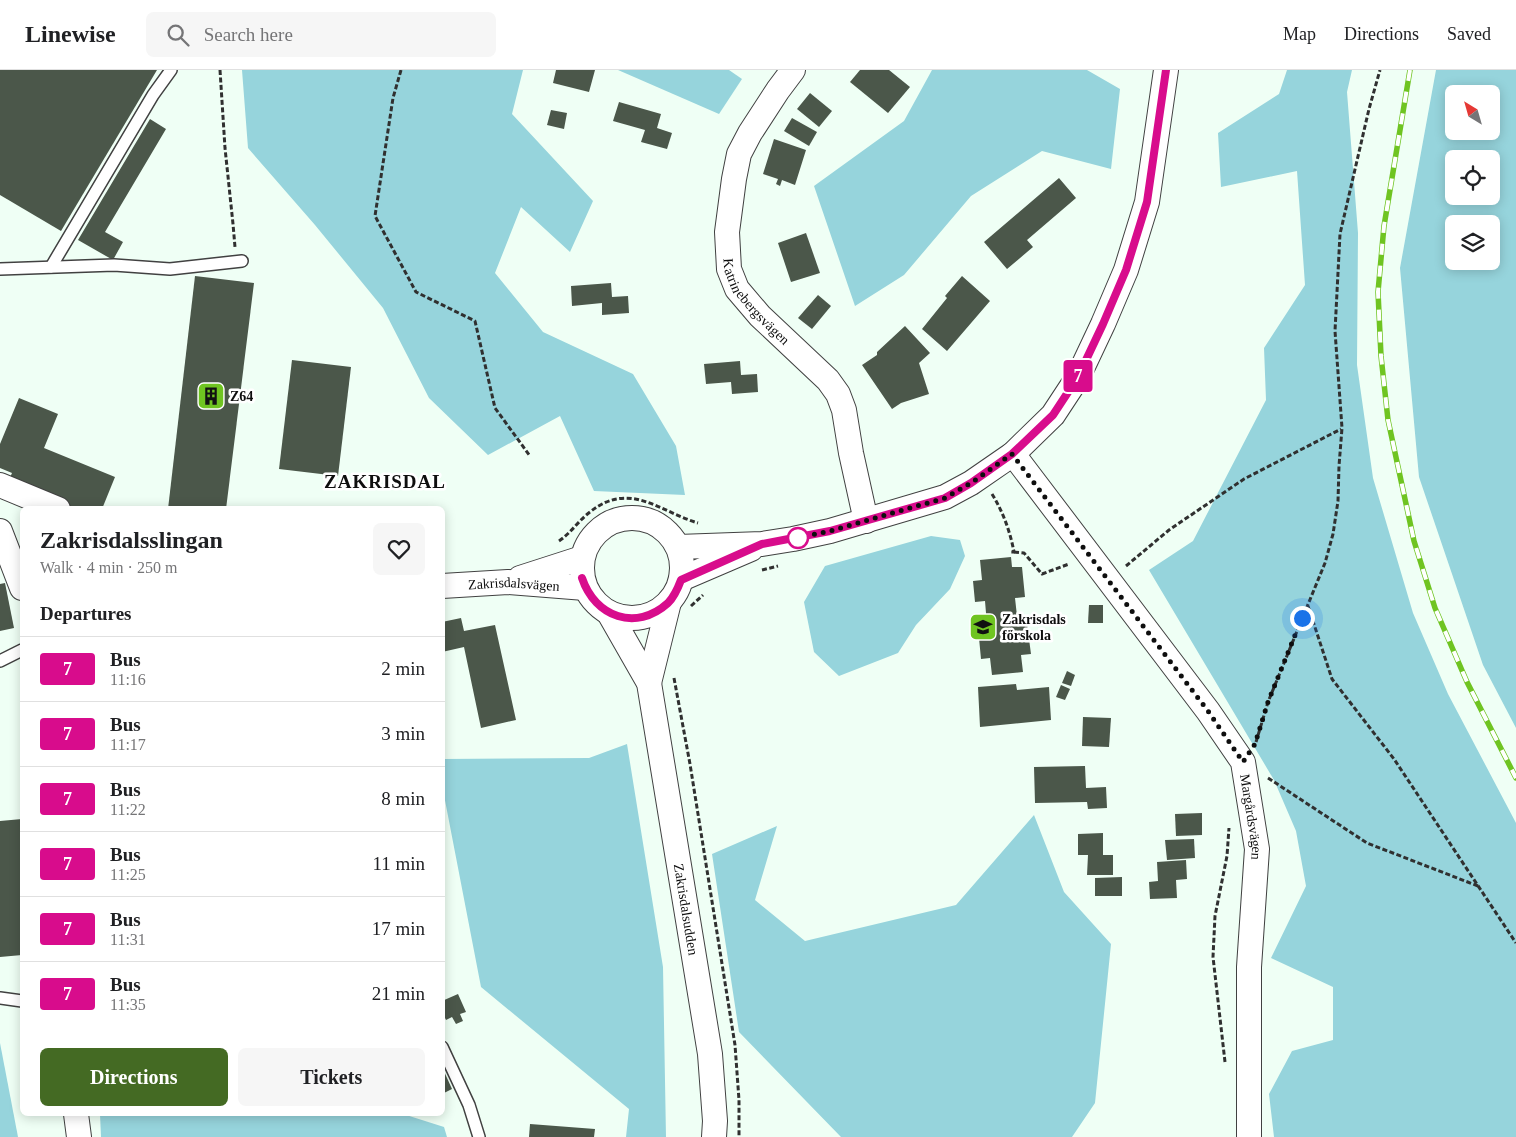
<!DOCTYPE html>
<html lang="en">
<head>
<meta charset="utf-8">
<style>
  :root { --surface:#fff; --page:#f6f6f6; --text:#202124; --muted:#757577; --line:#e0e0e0; --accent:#446a23 }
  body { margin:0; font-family:Georgia,serif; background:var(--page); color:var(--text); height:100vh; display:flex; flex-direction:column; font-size:19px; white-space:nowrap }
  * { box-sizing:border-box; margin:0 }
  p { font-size:16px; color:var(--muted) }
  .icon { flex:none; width:28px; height:28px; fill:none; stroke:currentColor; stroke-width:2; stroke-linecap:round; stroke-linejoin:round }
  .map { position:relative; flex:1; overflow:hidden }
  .sheet { position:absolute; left:20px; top:436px; width:425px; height:610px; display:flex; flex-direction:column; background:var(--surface); border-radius:8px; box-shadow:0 2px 12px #0003 }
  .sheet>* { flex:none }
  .badge { padding:0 10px; border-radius:4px; font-size:18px; line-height:32px }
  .needle { width:32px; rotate:323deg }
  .fabs { position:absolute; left:1445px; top:15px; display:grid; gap:10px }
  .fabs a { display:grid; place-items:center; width:55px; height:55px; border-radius:8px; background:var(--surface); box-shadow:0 2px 12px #0003; font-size:25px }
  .you { position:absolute; width:25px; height:25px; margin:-12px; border:4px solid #fff; border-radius:50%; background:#1a73e8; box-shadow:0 0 0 8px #1a73e833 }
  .map>.badge { position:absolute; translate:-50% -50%; box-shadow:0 0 0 2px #fff }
  h2 { padding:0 20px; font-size:19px; line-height:45px }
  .round { display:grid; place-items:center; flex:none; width:52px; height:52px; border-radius:8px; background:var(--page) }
  .summary { display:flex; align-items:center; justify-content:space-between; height:85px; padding:0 20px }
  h1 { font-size:24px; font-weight:600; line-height:38px }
  .action { display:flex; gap:10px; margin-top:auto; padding:10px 20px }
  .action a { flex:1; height:58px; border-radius:8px; background:var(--accent); color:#fff; font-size:20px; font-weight:600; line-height:58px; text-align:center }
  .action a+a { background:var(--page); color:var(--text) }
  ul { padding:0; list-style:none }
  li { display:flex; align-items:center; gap:15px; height:65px; padding:0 20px; border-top:1px solid var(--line) }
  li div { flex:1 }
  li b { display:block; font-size:19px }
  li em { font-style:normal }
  li .badge { min-width:55px; font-weight:700; text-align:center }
  header { display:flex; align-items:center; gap:30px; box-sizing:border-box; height:70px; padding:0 25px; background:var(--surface); border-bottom:1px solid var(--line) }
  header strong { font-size:24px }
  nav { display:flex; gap:28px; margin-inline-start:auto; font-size:18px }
  .search { width:350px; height:45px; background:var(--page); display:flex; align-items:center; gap:12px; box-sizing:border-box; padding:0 18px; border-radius:8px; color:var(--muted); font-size:19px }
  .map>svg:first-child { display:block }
  .forest { fill:#96d4dc; fill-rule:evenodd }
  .building { fill:#4b574a }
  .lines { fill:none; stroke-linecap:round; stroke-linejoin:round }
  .service-casing { stroke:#414141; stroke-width:14 }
  .minor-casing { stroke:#414141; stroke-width:26 }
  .path { stroke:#303030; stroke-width:3; stroke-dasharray:5 2.5; stroke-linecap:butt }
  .service { stroke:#fff; stroke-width:11 }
  .minor { stroke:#fff; stroke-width:24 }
  .rail-casing { stroke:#6fc421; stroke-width:5.5 }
  .rail { stroke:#fff; stroke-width:4; stroke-dasharray:11; stroke-linecap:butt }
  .line-casing { stroke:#fff; stroke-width:11 }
  .line { stroke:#d80c8c; stroke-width:8 }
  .walk { stroke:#0e0e0e; stroke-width:5; stroke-dasharray:0 9 }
  .stop-dot { fill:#fff; stroke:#d80c8c; stroke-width:2.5 }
  .labels { text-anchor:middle; stroke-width:5; stroke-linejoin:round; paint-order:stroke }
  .street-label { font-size:14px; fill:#0e0e0e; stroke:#fff }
  .poi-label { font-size:14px; font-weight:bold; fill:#0e0e0e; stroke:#fff; text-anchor:start }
  .district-label { font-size:19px; font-weight:bold; letter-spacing:1px; fill:#0e0e0e; stroke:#fff }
</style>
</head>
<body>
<header>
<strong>Linewise</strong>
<div class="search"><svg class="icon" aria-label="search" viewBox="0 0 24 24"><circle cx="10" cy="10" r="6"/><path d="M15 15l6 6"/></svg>Search here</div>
<nav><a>Map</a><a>Directions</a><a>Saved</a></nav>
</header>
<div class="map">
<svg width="1516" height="1067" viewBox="0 0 1516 1067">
  <rect width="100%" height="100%" fill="#effff5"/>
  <g class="forest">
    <path d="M 242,0 L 523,0 L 512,44 L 593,131 L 570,182 L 521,137 L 495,203 L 543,262 L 633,304 L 676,376 L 685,425 L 594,421 L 560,346 L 488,385 L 429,328 L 383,238 L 315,155 L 248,78 Z"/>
    <path d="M 618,0 L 729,0 L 742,9 L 719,44 Z"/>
    <path d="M 932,0 L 1087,0 L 1120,19 L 1111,99 L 1042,81 L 971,126 L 904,205 L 855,236 L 814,116 L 904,51 Z"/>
    <path d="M 1287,0 L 1352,0 L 1347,22 L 1358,163 L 1357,295 L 1373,408 L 1413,543 L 1448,624 L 1516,753 L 1516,1067 L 1274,1067 L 1269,1024 L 1292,981 L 1333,970 L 1333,917 L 1271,888 L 1306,816 L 1296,761 L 1274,710 L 1149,500 L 1193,471 L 1266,330 L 1264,278 L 1305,215 L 1297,101 L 1221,117 L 1218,63 L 1279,24 Z"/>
    <path d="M 1436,0 L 1516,0 L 1516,658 L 1483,595 L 1419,407 L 1400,198 ZM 1454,24 L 1491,24 L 1491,61 L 1454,61 ZM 1454,89 L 1491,89 L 1491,126 L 1454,126 ZM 1454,154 L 1491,154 L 1491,191 L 1454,191 Z"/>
    <path d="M 931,466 L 960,470 L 965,486 L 950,519 L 916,555 L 898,583 L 839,606 L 814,582 L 804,532 L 825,496 Z"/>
    <path d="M 627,674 L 663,897 L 666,1067 L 626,1067 L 629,1039 L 481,917 L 443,720 L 443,689 L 589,688 Z"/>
    <path d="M 1034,745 L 1064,822 L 1111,874 L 1095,1033 L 1072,1067 L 841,1067 L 739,962 L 712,784 L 777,756 L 755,830 L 805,871 L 956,835 Z"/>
    <path d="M 0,973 L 18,1067 L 0,1067 Z"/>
    <path d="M 100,1044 L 403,1044 L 444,1057 L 447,1067 L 101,1067 Z"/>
  </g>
  <g class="building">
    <path d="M 0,0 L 157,0 L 61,161 L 0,125 Z"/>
    <path d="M 556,0 L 595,0 L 589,22 L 553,13 Z"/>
    <path d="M 860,0 L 889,0 L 910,17 L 888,43 L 850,12 Z"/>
    <path d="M 810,23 L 832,41 L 819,57 L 797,39 Z"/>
    <path d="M 619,32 L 661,44 L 657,58 L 672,63 L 667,79 L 641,72 L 645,60 L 613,51 Z"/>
    <path d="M 551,40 L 567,43 L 564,59 L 547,55 Z"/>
    <path d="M 792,48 L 817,62 L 809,76 L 784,61 Z"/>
    <path d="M 150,49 L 166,59 L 105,162 L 123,172 L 113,190 L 78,170 Z"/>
    <path d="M 774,69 L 806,80 L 795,115 L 782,110 L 780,116 L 776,114 L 778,109 L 763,104 Z"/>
    <path d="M 1059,108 L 1076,128 L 1027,170 L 1033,177 L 1007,199 L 984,172 Z"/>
    <path d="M 806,163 L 820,203 L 791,212 L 778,173 Z"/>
    <path d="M 195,206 L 254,213 L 226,439 L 168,439 Z"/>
    <path d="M 962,206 L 990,231 L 947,281 L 922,259 L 947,228 L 945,226 Z"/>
    <path d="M 611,213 L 612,227 L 628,226 L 629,243 L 602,245 L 602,233 L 572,236 L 571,216 Z"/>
    <path d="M 818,225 L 831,236 L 812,259 L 798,248 Z"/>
    <path d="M 905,256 L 930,283 L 919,293 L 929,324 L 901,333 L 892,339 L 862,295 L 877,285 L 877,282 Z"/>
    <path d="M 292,290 L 351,297 L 338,406 L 279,399 Z"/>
    <path d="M 740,291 L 741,305 L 757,304 L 758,322 L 732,324 L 731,312 L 706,314 L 704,294 Z"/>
    <path d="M 19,328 L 58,344 L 44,378 L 115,407 L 102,439 L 73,439 L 8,412 L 12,403 L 0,398 L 0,374 Z"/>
    <path d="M 1011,487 L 1012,497 L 1022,497 L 1025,527 L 1015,528 L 1018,555 L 1027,554 L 1031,584 L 1021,585 L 1023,602 L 992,605 L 990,588 L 981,589 L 979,568 L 988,567 L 985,531 L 975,532 L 973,511 L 982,510 L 980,490 Z"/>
    <path d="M 5,513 L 14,558 L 0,561 L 0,514 Z"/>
    <path d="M 1089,535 L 1103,535 L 1103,553 L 1088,553 Z"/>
    <path d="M 461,548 L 464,561 L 495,555 L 516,650 L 481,658 L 464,577 L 442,582 L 442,552 Z"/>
    <path d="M 1067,601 L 1075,605 L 1071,616 L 1062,613 Z"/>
    <path d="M 1016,614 L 1017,620 L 1049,617 L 1051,650 L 980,657 L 978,617 Z"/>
    <path d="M 1061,615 L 1070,619 L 1065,630 L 1056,627 Z"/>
    <path d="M 1083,647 L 1111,648 L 1109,677 L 1082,676 Z"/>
    <path d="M 1085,696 L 1086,718 L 1106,717 L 1107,738 L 1088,739 L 1087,732 L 1035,733 L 1034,697 Z"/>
    <path d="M 1202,743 L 1202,765 L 1176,766 L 1175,744 Z"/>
    <path d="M 22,749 L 22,885 L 0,887 L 0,751 Z"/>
    <path d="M 1103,763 L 1103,785 L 1113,785 L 1113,805 L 1087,805 L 1088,785 L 1078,785 L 1078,764 Z"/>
    <path d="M 1194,769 L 1195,788 L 1167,790 L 1165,770 Z"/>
    <path d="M 1186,790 L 1187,809 L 1176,810 L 1177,828 L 1150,829 L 1149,812 L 1158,811 L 1157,792 Z"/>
    <path d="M 1122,807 L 1122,826 L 1095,826 L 1095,808 Z"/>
    <path d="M 458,924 L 466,942 L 460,944 L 463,951 L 456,954 L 452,947 L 446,950 L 442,942 L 442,931 Z"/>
    <path d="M 442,997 L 452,1019 L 442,1024 Z"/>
    <path d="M 530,1054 L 595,1059 L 594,1067 L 529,1067 Z"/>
  </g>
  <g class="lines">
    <g class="service-casing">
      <g id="service">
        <path d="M 51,197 L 153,25 L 171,0"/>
        <path d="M 0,199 L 114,195 L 170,199 L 242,191"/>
        <path d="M 0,591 L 22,580"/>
        <path d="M 0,928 L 22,931"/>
        <path d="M 442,977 L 469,1035 L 479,1067"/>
      </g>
    </g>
    <g class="minor-casing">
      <g id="minor">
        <path id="s1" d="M 793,0 L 778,20 L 750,63 L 739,84 L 734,109 L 727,162 L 729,199 L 737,219 L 760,246 L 828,310 L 838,324 L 844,340 L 851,383 L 866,451"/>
        <path id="s2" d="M 1013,384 L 1208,641 L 1243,692 L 1257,779 L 1249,897 L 1249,1067"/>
        <path d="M 0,415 L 58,439"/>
        <circle cx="632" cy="498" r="50"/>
        <path d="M 0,461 L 22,518"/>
        <path d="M 678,477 L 762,474 L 793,469 L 830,461 L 945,427 L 971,413 L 1013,384 L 1053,345 L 1078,307 L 1103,254 L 1126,200 L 1147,132 L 1166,0"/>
        <path d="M 520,508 L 582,488"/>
        <path d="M 681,509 L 751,479"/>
        <path id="s3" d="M 442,516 L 508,512 L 585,518"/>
        <path id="s4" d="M 609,543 L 649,613 L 710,984 L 715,1051 L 714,1067"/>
        <path d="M 649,613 L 669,532"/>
        <path d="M 76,1044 L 79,1067"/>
      </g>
    </g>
    <g class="path">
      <path d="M 220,0 L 225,78 L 233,154 L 235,177"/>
      <path d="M 401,0 L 393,28 L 375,146 L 416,222 L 475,251 L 495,338 L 530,386"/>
      <path d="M 992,424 C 1003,442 1010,461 1014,482 L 1009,482"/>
      <path d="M 559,471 C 571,463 579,450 590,442 C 630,410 660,442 698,453"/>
      <path d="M 1014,482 L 1024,483 L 1042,504 L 1069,494"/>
      <path d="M 1126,496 L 1169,460 L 1244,409 L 1341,359"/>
      <path d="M 762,500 L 778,496"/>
      <path d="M 691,536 L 703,525"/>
      <path d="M 1308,536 L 1332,609 L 1394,689 L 1516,873"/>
      <path d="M 674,608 L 690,694 L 735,975 L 739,1030 L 739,1067"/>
      <path d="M 1256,672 L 1268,632 L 1325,493 L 1333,464 L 1338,431 L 1339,396 L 1342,358 L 1335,261 L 1340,164 L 1369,39 L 1380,0"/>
      <path d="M 1268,708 L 1367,773 L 1478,816"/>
      <path d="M 1225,992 L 1213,887 L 1215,846 L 1227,786 L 1229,758"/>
    </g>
    <use href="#service" class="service"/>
    <use href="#minor" class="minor"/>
    <g class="rail-casing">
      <path id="rail" d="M 1410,0 L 1384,156 L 1378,222 L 1381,286 L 1388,350 L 1414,471 L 1435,538 L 1467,612 L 1516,708"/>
    </g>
    <use href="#rail" class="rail"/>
  </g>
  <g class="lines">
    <g class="line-casing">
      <path id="line" d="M 582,508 C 595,547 636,562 668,533 C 674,527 678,518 681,510 L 762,474 L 830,461 L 945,428 L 971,413 L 1012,384 L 1053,345 L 1078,307 L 1103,254 L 1126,200 L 1147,132 L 1166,0"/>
    </g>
    <use href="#line" class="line"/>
    <path class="walk" d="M 798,468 L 793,469 L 830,461 L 945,428 L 971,413 L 1012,384 L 1208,641 L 1243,692 L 1255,674 L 1268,632 L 1302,548"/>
  </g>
  <defs>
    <g id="building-square" transform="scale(1.4375)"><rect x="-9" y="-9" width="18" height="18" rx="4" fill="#6fc421" stroke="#fff"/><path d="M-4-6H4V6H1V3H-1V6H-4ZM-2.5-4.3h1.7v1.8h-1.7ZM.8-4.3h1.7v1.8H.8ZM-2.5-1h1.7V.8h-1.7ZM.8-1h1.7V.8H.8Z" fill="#111"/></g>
    <g id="school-square" transform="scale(1.4375)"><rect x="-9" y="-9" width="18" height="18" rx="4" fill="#6fc421" stroke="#fff"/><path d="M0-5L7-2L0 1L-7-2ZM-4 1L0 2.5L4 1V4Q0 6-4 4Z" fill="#111"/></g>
  </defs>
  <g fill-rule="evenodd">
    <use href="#building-square" x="211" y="326"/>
    <use href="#school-square" x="983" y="557"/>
  </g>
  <circle class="stop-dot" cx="798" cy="468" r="10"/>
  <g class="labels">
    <g class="street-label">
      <text dy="5" stroke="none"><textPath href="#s1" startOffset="258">Katrinebergsvägen</textPath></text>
      <text dy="5" stroke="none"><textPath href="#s3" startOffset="72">Zakrisdalsvägen</textPath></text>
      <text dy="5" stroke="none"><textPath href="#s2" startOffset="440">Margårdsvägen</textPath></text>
      <text dy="5" stroke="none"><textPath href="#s4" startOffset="310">Zakrisdalsudden</textPath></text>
    </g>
    <g class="poi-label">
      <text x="230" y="331">Z64</text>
      <text x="1002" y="554">Zakrisdals<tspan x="1002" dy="16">förskola</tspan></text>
    </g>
    <g class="district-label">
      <text x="385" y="418">ZAKRISDAL</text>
    </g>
  </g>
</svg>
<div class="fabs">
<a><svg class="needle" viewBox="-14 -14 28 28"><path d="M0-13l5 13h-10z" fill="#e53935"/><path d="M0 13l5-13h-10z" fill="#757577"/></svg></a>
<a><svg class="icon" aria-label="locate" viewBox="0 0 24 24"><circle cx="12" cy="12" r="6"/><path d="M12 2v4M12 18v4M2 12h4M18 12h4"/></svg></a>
<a><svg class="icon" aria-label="layers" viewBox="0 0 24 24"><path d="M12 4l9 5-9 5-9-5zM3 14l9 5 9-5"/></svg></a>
</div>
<div class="you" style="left:1302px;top:548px"></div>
<b class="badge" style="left:1078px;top:306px;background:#d80c8c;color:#fff">7</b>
<section class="sheet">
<div class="summary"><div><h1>Zakrisdalsslingan</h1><p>Walk · 4 min · 250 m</p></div><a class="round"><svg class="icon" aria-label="heart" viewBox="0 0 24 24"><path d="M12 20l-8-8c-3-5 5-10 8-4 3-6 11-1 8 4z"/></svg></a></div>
<h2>Departures</h2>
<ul>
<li><span class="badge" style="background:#d80c8c;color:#fff">7</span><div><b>Bus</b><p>11:16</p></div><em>2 min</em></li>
<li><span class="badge" style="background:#d80c8c;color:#fff">7</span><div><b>Bus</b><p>11:17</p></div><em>3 min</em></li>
<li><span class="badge" style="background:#d80c8c;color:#fff">7</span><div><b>Bus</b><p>11:22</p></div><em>8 min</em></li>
<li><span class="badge" style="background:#d80c8c;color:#fff">7</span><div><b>Bus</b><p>11:25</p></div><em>11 min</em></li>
<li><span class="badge" style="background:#d80c8c;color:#fff">7</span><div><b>Bus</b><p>11:31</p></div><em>17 min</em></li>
<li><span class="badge" style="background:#d80c8c;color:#fff">7</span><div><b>Bus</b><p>11:35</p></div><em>21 min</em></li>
</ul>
<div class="action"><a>Directions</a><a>Tickets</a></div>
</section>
</div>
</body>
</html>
